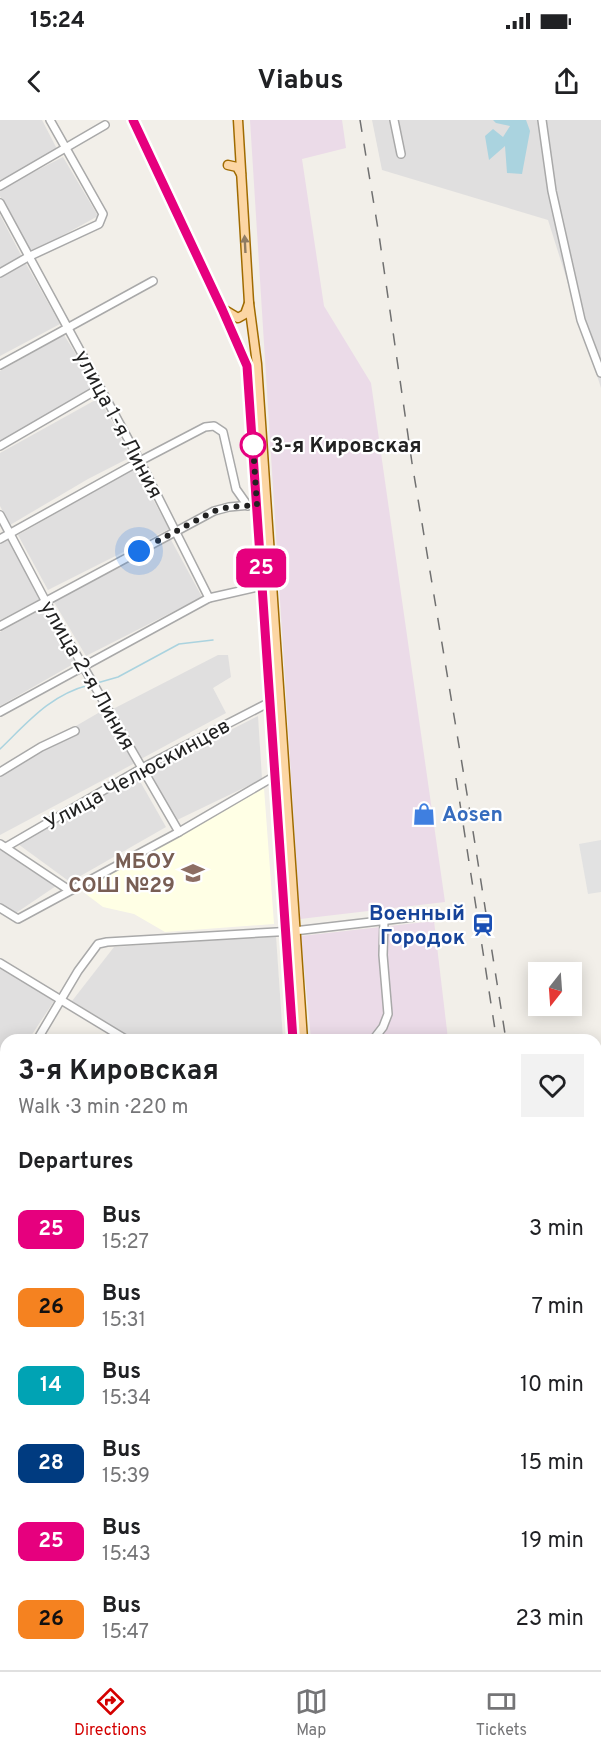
<!DOCTYPE html>
<html lang="en">
<head>
<meta charset="utf-8">
<style>
  :root { --surface:#fff; --page:#f2f2f2; --text:#202124; --muted:#757577; --line:#e0e0e0; --accent:#d40000 }
  body { margin:0; font-family:Overpass,sans-serif; background:var(--page); color:var(--text); height:100vh; display:flex; flex-direction:column; font-size:22px; white-space:nowrap }
  * { box-sizing:border-box; margin:0 }
  p { font-size:20px; color:var(--muted) }
  .icon { flex:none; width:33px; height:33px; fill:none; stroke:currentColor; stroke-width:2; stroke-linecap:round; stroke-linejoin:round }
  .map { position:relative; flex:1; overflow:hidden }
  .panel { position:absolute; left:0px; top:914px; width:602px; height:638px; display:flex; flex-direction:column; background:var(--surface); border-radius:18px 18px 0 0; box-shadow:0 3px 15px #0003 }
  .panel>* { flex:none }
  .badge { padding:0 12px; border-radius:9px; font-size:21px; line-height:39px }
  .needle { width:39px; rotate:197deg }
  .tools { position:absolute; left:528px; top:842px; display:grid; gap:12px }
  .tools a { display:grid; place-items:center; width:54px; height:54px; border-radius:0px; background:var(--surface); box-shadow:0 3px 15px #0003; font-size:30px }
  .you { position:absolute; width:30px; height:30px; margin:-15px; border:4px solid #fff; border-radius:50%; background:#1a73e8; box-shadow:0 0 0 9px #1a73e833 }
  .map>.badge { position:absolute; translate:-50% -50%; box-shadow:0 0 0 3px #fff }
  h2 { padding:0 18px; font-size:22px; line-height:54px }
  .round { display:grid; place-items:center; flex:none; width:63px; height:63px; border-radius:0px; background:var(--page) }
  .head { display:flex; align-items:center; justify-content:space-between; height:102px; padding:0 18px }
  h1 { font-size:28px; font-weight:700; line-height:45px }
  ul { padding:0; list-style:none }
  li { display:flex; align-items:center; gap:18px; height:78px; padding:0 18px }
  li div { flex:1 }
  li b { display:block; font-size:22px }
  li em { font-style:normal }
  li .badge { min-width:66px; font-weight:700; text-align:center }
  .status { display:flex; justify-content:space-between; align-items:center; height:42px; padding:0 30px; background:var(--surface); direction:ltr }
  .status svg { height:16px; fill:currentColor }
  header { display:flex; justify-content:space-between; align-items:center; height:78px; padding:0 18px; background:var(--surface); font-size:27px; font-weight:700 }
  .dock { display:flex; justify-content:space-around; align-items:center; height:84px; border-top:2px solid var(--line); background:var(--surface); font-size:16px; color:var(--muted) }
  .dock a { display:grid; justify-items:center; gap:3px }
  .dock .current { color:var(--accent) }
  .map>svg:first-child { display:block }
  .residential { fill:#e0dfdf }
  .industrial { fill:#ebdbe8 }
  .education { fill:#ffffe5 }
  .parking { fill:#e2e2e2 }
  .water { fill:#aad3df }
  .lines { fill:none; stroke-linecap:round; stroke-linejoin:round }
  .stream { stroke:#aad3df; stroke-width:1.5 }
  .minor-casing { stroke:#a9a9a9; stroke-width:10 }
  .major-casing { stroke:#a06b00; stroke-width:11 }
  .minor { stroke:#fff; stroke-width:7 }
  .major { stroke:#fcd6a4; stroke-width:8 }
  .rail { stroke:#707070; stroke-width:1.5; stroke-dasharray:12 12; stroke-linecap:butt }
  .oneway { fill:#8f7c63 }
  .line-casing { stroke:#fff; stroke-width:14 }
  .line { stroke:#e6007e; stroke-width:9 }
  .walk { stroke:#222; stroke-width:6; stroke-dasharray:0 10.8 }
  .stop-dot { fill:#fff; stroke:#e6007e; stroke-width:3 }
  .labels { text-anchor:middle; stroke-width:4.5; stroke-linejoin:round; paint-order:stroke }
  .street-label { font-size:21px; fill:#222; stroke:#fff }
  .stop-label { font-size:21px; font-weight:bold; fill:#222; stroke:#fff; text-anchor:start }
  .shop-label { font-size:21px; font-weight:bold; fill:#366cbe; stroke:#fff; text-anchor:start }
  .education-label { font-size:21px; font-weight:bold; fill:#785e54; stroke:#fff; text-anchor:end }
  .transit-label { font-size:21px; font-weight:bold; fill:#164399; stroke:#fff; text-anchor:end }
</style>
</head>
<body>
<div class="status"><b>15:24</b><svg viewBox="0 0 49 12"><path d="M0 12V9h3v3zM5 12V6h3v6zM10 12V3h3v9zM15 12V0h3v12zM26 1h20v11H26zM47 4h2v5h-2z"/></svg></div>
<header><svg class="icon" aria-label="back" viewBox="0 0 24 24"><path d="M15 5l-7 7 7 7"/></svg>Viabus<svg class="icon" aria-label="share" viewBox="0 0 24 24"><path d="M12 15V3M7 8l5-5 5 5M5 13v7h14v-7"/></svg></header>
<div class="map">
<svg width="601" height="1550" viewBox="0 0 601 1550">
  <rect width="100%" height="100%" fill="#f2efe9"/>
  <g class="residential">
    <path d="M 0,0 L 42,0 L 58,31 L 0,60 Z"/>
    <path d="M 372,0 L 601,0 L 601,268 L 548,100 L 382,50 Z"/>
    <path d="M 63,37 L 98,96 L 29,134 L 0,76 L 0,69 Z"/>
    <path d="M 0,95 L 22,137 L 0,149 Z"/>
    <path d="M 25,142 L 60,204 L 0,236 L 0,155 Z"/>
    <path d="M 64,215 L 96,267 L 0,321 L 0,251 Z"/>
    <path d="M 99,278 L 131,337 L 88,359 L 10,405 L 0,386 L 0,333 Z"/>
    <path d="M 136,348 L 169,409 L 48,470 L 18,415 Z"/>
    <path d="M 170,418 L 202,477 L 86,536 L 54,482 Z"/>
    <path d="M 7,419 L 40,479 L 0,500 L 0,424 Z"/>
    <path d="M 44,488 L 75,543 L 0,586 L 0,512 Z"/>
    <path d="M 218,535 L 228,535 L 231,557 L 213,568 L 226,593 L 141,639 L 113,589 Z"/>
    <path d="M 100,592 L 135,643 L 0,715 L 0,650 Z"/>
    <path d="M 258,596 L 262,659 L 175,701 L 150,651 Z"/>
    <path d="M 137,656 L 166,707 L 70,762 L 18,724 Z"/>
    <path d="M 0,729 L 56,766 L 13,795 L 0,786 Z"/>
    <path d="M 276,816 L 283,919 L 134,919 L 72,881 L 114,827 Z"/>
    <path d="M 0,846 L 54,881 L 29,919 L 6,920 L 6,954 L 0,963 Z"/>
  </g>
  <g class="industrial">
    <path d="M 250,0 L 342,0 L 346,28 L 302,39 L 324,186 L 371,263 L 445,782 L 300,799 Z"/>
    <path d="M 434,801 L 448,919 L 311,919 L 301,816 Z"/>
    <path d="M 6,988 L 6,1188 L 0,1184 L 0,999 Z"/>
    <path d="M 0,1197 L 6,1201 L 6,1545 L 206,1545 L 205,1550 L 0,1550 Z"/>
    <path d="M 237,1545 L 548,1545 L 548,1550 L 236,1550 Z"/>
  </g>
  <path class="education" d="M 264,668 L 274,804 L 165,812 L 134,794 L 103,787 L 82,771 Z"/>
  <path class="parking" d="M 601,720 L 601,772 L 588,774 L 579,724 Z"/>
  <path class="water" d="M 493,0 L 526,0 L 530,11 L 522,54 L 507,53 L 505,26 L 489,40 L 485,16 L 493,9 L 503,17 L 510,6 L 496,3 Z"/>
  <g class="lines">
    <g class="stream">
      <path d="M 97,563 L 118,557 L 179,524 L 213,520"/>
      <path d="M 0,629 C 28,602 50,575 89,565"/>
    </g>
    <g class="minor-casing">
      <g id="minor">
        <path d="M 394,0 L 401,34"/>
        <path d="M 542,0 L 552,71 L 581,200 L 601,253"/>
        <path d="M 0,66 L 105,5"/>
        <path d="M 0,83 L 140,341 L 209,478 L 262,466"/>
        <path d="M 0,153 L 28,137 L 99,104 L 103,94 L 50,0"/>
        <path d="M 0,245 L 153,161"/>
        <path d="M 0,326 L 100,268"/>
        <path d="M 0,395 L 46,482 L 179,712"/>
        <path d="M 0,419 L 140,341 L 205,307 L 214,306 L 223,312 L 236,369 L 248,386"/>
        <path d="M 0,506 L 214,391 L 229,387 L 251,385"/>
        <path d="M 0,592 L 209,478"/>
        <path d="M 0,652 L 41,627 L 75,611"/>
        <path d="M 0,724 L 69,770"/>
        <path d="M 6,727 L 142,648 L 270,582"/>
        <path d="M 0,788 L 18,799 L 179,712 L 275,656"/>
        <path d="M 0,843 L 127,920"/>
        <path d="M 37,920 L 78,851 L 98,824 L 107,822 L 294,811 L 431,795"/>
        <path d="M 373,920 L 383,907 L 388,894 L 383,835 L 384,801"/>
        <path d="M 0,979 L 6,970"/>
      </g>
    </g>
    <g class="major-casing">
      <g id="major">
        <path d="M 133,0 L 222,189 L 247,246 L 293,920"/>
        <path d="M 228,45 L 237,47 L 241,54"/>
        <path d="M 249,183 L 257,244 L 303,920"/>
        <path d="M 223,189 L 238,198 L 245,194 L 249,183 L 238,0"/>
        <path d="M 218,1550 L 219,1545"/>
        <path d="M 227,1550 L 228,1545"/>
      </g>
    </g>
    <use href="#minor" class="minor"/>
    <use href="#major" class="major"/>
    <g class="rail">
      <path d="M 360,0 L 379,115 L 412,343 L 469,686 L 506,920"/>
      <path d="M 456,658 L 496,916"/>
      <path d="M 335,1550 L 336,1545"/>
      <path d="M 566,1550 L 566,1545"/>
    </g>
  </g>
  <defs><path id="oneway-solid" d="M-6-.8H1V-3.2L6.5 0L1 3.2V.8H-6Z" transform="scale(1.5)"/></defs>
  <use class="oneway" href="#oneway-solid" transform="translate(245 124) rotate(-93)"/>
  <g class="lines">
    <g class="line-casing">
      <path id="line" d="M 133,0 L 222,189 L 247,246 L 293,920"/>
    </g>
    <use href="#line" class="line"/>
    <path class="walk" d="M 139,431 L 214,391 L 229,387 L 257,385 L 253,325"/>
  </g>
  <defs>
    <g id="shop-bare" transform="scale(1.8)"><path d="M-5-2.5h2.3a2.7 3.5 0 0 1 5.4 0H5L5.5 6h-11ZM-1.5-2.5h3a1.5 2.3 0 0 0-3 0Z" fill="#3f7fe0" stroke="#fff" stroke-width="2.5" paint-order="stroke"/></g>
    <g id="school-bare" transform="scale(1.8)"><path d="M0-5L7-2L0 1L-7-2ZM-4 1L0 2.5L4 1V4Q0 6-4 4Z" fill="#8d6e63" stroke="#fff" stroke-width="2.5" paint-order="stroke"/></g>
    <g id="station-bare" transform="scale(1.8)"><path d="M-3-6H3Q5-6 5-4V2Q5 4 3 4L4.5 6H3L1.5 4h-3L-3 6H-4.5L-3 4Q-5 4-5 2V-4Q-5-6-3-6ZM-3.5-4v3h7v-3ZM-3.5 1v1.5H-2V1ZM2 1v1.5H3.5V1Z" fill="#1a4fb4" stroke="#fff" stroke-width="2.5" paint-order="stroke"/></g>
  </defs>
  <g fill-rule="evenodd">
    <use href="#shop-bare" x="424" y="694"/>
    <use href="#school-bare" x="193" y="753"/>
    <use href="#station-bare" x="483" y="805"/>
  </g>
  <circle class="stop-dot" cx="253" cy="325" r="12"/>
  <g class="labels">
    <g class="street-label">
      <text transform="translate(119 304) rotate(62)" y="7">улица 1-я Линия</text>
      <text transform="translate(88 555) rotate(60)" y="7">улица 2-я Линия</text>
      <text transform="translate(137 654) rotate(-29)" y="7">Улица Челюскинцев</text>
    </g>
    <g class="stop-label">
      <text x="271" y="332">3-я Кировская</text>
    </g>
    <g class="shop-label">
      <text x="442" y="701">Aosen</text>
    </g>
    <g class="education-label">
      <text x="175" y="748">МБОУ<tspan x="175" dy="24">СОШ №29</tspan></text>
    </g>
    <g class="transit-label">
      <text x="465" y="800">Военный<tspan x="465" dy="24">Городок</tspan></text>
    </g>
  </g>
</svg>
<div class="tools">
<a><svg class="needle" viewBox="-14 -14 28 28"><path d="M0-13l5 13h-10z" fill="#e53935"/><path d="M0 13l5-13h-10z" fill="#757577"/></svg></a>
</div>
<div class="you" style="left:139px;top:431px"></div>
<b class="badge" style="left:261px;top:448px;background:#e6007e;color:#fff">25</b>
<section class="panel">
<div class="head"><div><h1>3-я Кировская</h1><p>Walk · 3 min · 220 m</p></div><a class="round"><svg class="icon" aria-label="heart" viewBox="0 0 24 24"><path d="M12 20l-8-8c-3-5 5-10 8-4 3-6 11-1 8 4z"/></svg></a></div>
<h2>Departures</h2>
<ul>
<li><span class="badge" style="background:#e6007e;color:#fff">25</span><div><b>Bus</b><p>15:27</p></div><em>3 min</em></li>
<li><span class="badge" style="background:#f58220;color:#111">26</span><div><b>Bus</b><p>15:31</p></div><em>7 min</em></li>
<li><span class="badge" style="background:#00a3b4;color:#fff">14</span><div><b>Bus</b><p>15:34</p></div><em>10 min</em></li>
<li><span class="badge" style="background:#003b80;color:#fff">28</span><div><b>Bus</b><p>15:39</p></div><em>15 min</em></li>
<li><span class="badge" style="background:#e6007e;color:#fff">25</span><div><b>Bus</b><p>15:43</p></div><em>19 min</em></li>
<li><span class="badge" style="background:#f58220;color:#111">26</span><div><b>Bus</b><p>15:47</p></div><em>23 min</em></li>
</ul>
</section>
</div>
<nav class="dock">
<a class="current"><svg class="icon" aria-label="directions" viewBox="0 0 24 24"><path d="M12 3l9 9-9 9-9-9zM9 14v-3h6M13 9l2 2-2 2"/></svg>Directions</a>
<a><svg class="icon" aria-label="map" viewBox="0 0 24 24"><path d="M3 6l6-2 6 2 6-2v14l-6 2-6-2-6 2zM9 4v14M15 6v14"/></svg>Map</a>
<a><svg class="icon" aria-label="tickets" viewBox="0 0 24 24"><path d="M3 7h18v10H3zM15 7v10"/></svg>Tickets</a>
</nav>
</body>
</html>
